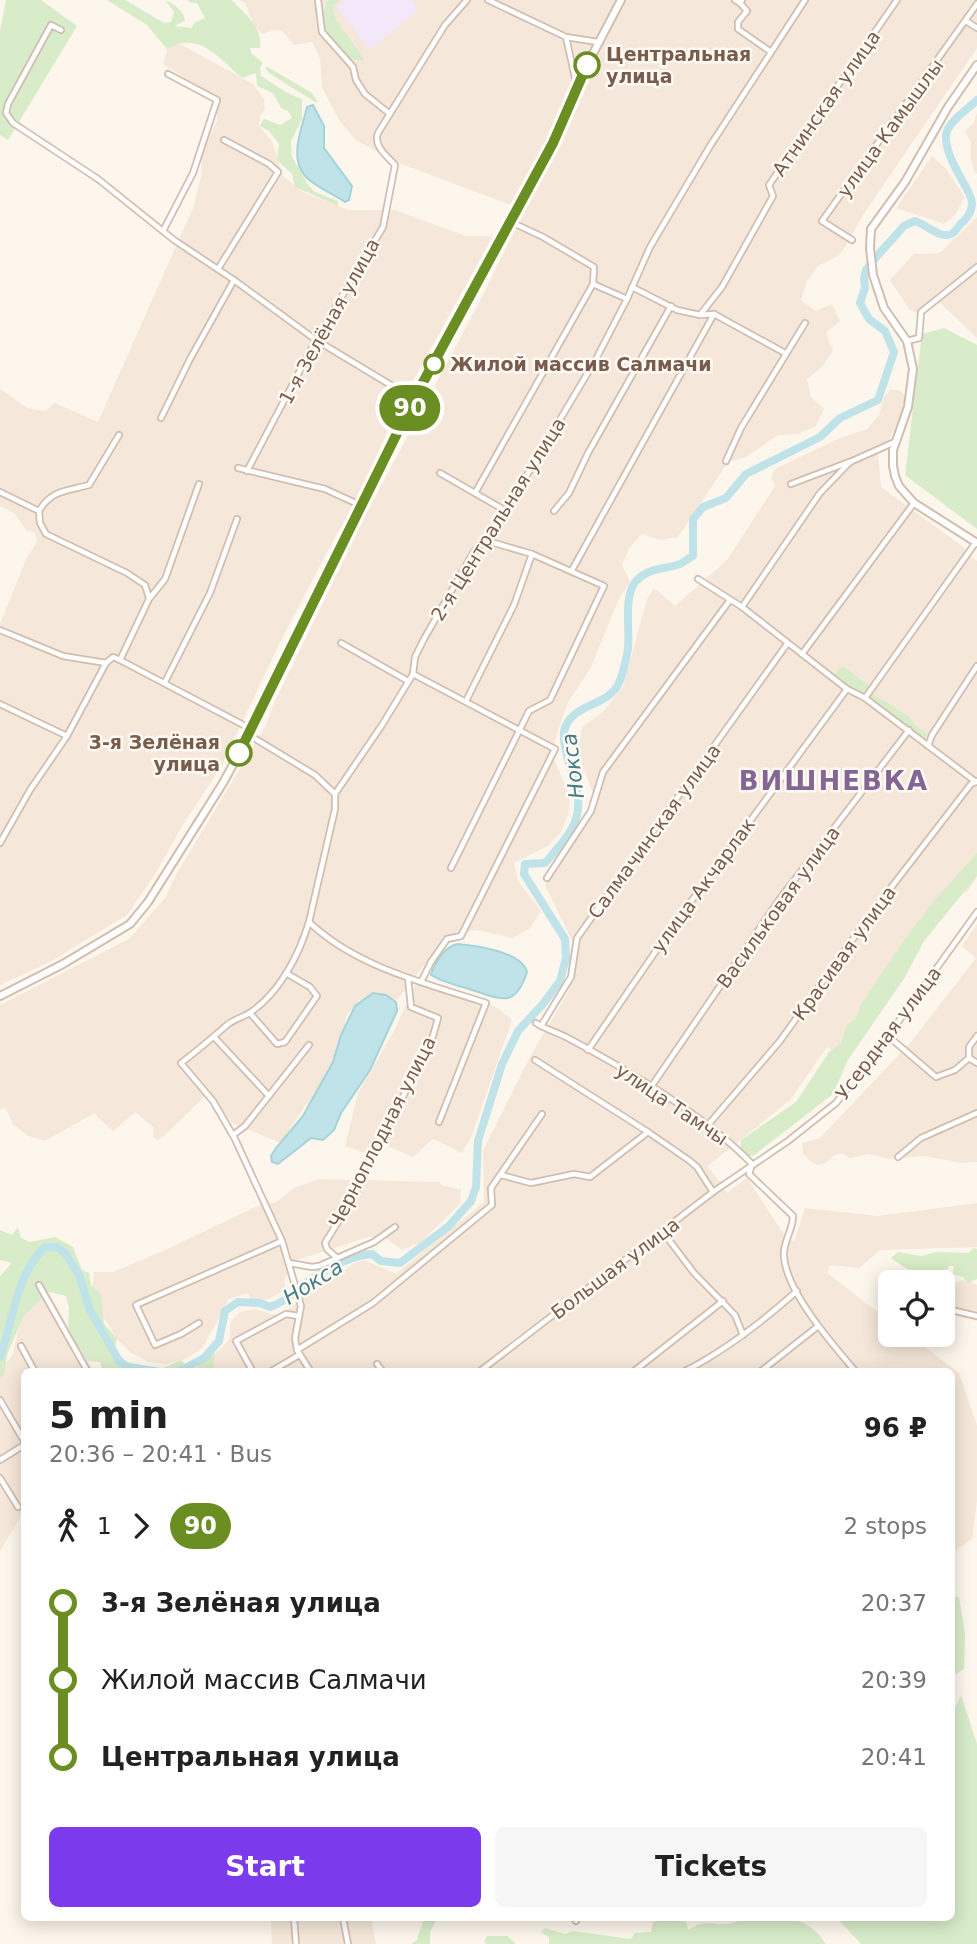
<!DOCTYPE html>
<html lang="en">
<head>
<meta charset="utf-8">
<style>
  :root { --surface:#fff; --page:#f6f6f6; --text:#222; --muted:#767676; --accent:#7c3aed }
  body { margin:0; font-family:"DejaVu Sans",sans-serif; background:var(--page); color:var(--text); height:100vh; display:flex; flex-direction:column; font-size:26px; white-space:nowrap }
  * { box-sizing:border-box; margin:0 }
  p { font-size:23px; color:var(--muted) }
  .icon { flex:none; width:38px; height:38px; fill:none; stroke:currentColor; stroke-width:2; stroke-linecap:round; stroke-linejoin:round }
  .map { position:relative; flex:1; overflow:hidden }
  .drawer { position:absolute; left:21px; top:1368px; width:934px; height:553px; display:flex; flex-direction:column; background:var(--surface); border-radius:10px; box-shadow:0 4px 18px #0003 }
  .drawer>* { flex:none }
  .badge { padding:0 14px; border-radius:23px; font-size:24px; line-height:46px }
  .controls { position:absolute; left:878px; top:1270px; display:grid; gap:14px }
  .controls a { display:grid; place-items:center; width:77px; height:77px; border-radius:10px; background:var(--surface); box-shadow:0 4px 18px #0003; font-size:35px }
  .map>.badge { position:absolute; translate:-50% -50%; box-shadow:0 0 0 4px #fff }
  .legs { display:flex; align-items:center; gap:10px; height:77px; padding:0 28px; font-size:23px }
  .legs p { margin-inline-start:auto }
  .headline { display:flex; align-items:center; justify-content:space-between; height:119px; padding:0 28px }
  h1 { font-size:38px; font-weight:800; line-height:52px }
  .action { display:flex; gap:14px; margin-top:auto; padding:14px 28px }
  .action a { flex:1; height:80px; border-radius:10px; background:var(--accent); color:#fff; font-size:28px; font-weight:800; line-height:80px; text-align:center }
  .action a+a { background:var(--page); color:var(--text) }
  ul { padding:0 28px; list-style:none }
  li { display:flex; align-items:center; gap:24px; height:77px; font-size:26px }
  li i { display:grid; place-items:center; width:10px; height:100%; margin:0 9px; background:currentColor }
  li i::after { content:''; width:18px; height:18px; margin:-9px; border:5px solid; border-radius:50%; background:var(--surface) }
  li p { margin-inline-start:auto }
  li:first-child i { background:linear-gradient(#0000 50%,currentColor 0) }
  li:last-child i { background:linear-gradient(currentColor 50%,#0000 0) }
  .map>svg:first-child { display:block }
  .residential { fill:#f5e8da }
  .education { fill:#f3e8fa }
  .green { fill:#d8ecc9 }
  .water { fill:#bfe3e8; stroke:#a5d3da; stroke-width:2 }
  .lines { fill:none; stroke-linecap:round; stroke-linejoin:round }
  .river { stroke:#bfe3e8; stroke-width:8 }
  .minor-casing { stroke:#d1beb0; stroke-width:8 }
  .tertiary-casing { stroke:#d1beb0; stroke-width:10 }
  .minor { stroke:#fff; stroke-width:4.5 }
  .tertiary { stroke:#fff; stroke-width:6 }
  .line-1-casing { stroke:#fff; stroke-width:16 }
  .line-1 { stroke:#6b8e23; stroke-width:10 }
  .stop-1-dot { fill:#fff; stroke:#6b8e23; stroke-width:3.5 }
  .labels { text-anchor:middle; stroke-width:5; stroke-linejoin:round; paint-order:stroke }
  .stop-label { font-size:19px; font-weight:bold; fill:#7a5c4d; stroke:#fffaf3; text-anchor:start }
  .street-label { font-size:19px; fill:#7a5c4d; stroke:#fffaf3 }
  .water-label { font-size:21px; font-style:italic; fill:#437c86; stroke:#fffaf3 }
  .district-label { font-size:26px; font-weight:bold; letter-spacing:2px; fill:#846695; stroke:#fffaf3 }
</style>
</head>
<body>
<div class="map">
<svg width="977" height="1944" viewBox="0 0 977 1944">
  <rect width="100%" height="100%" fill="#fdf6ec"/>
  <g class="residential">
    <path d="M 239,0 L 977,0 L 977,48 L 863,215 L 844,249 L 836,257 L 818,266 L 807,281 L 801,300 L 815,311 L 832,304 L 840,321 L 826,333 L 833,351 L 822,367 L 807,379 L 811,397 L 824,409 L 815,427 L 797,434 L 778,435 L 746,457 L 728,462 L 678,537 L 660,540 L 642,534 L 629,548 L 622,565 L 630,582 L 619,599 L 590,669 L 568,702 L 556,737 L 553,757 L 570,796 L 568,815 L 561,832 L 548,846 L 514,863 L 518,881 L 541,911 L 530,928 L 513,938 L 477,930 L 459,933 L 442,942 L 397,1000 L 378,993 L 374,1004 L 360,999 L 346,1016 L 339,1060 L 312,1106 L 306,1104 L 281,1143 L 232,1123 L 209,1092 L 164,1136 L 157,1140 L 153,1137 L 154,1128 L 135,1112 L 113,1131 L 98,1118 L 95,1113 L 45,1141 L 28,1136 L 13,1124 L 5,1107 L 0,1110 L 0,1005 L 129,939 L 165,898 L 177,873 L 265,727 L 276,699 L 366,514 L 479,303 L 522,215 L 516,207 L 399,163 L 357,141 L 339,120 L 322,87 L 320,58 L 312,42 L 294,45 L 282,31 L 272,30 L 263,34 L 255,28 L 245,3 Z"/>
    <path d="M 176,42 L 253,84 L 264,99 L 265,108 L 260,117 L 259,126 L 272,141 L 283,176 L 304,193 L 349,210 L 395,210 L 466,236 L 493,236 L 402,401 L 346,521 L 336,535 L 280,642 L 221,767 L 184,823 L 154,876 L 127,915 L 48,963 L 0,985 L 0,624 L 27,557 L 37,542 L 35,533 L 26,530 L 15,514 L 0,506 L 0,389 L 27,408 L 45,411 L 55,403 L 98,422 L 193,208 L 202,173 L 201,154 L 217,121 L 217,112 L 213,104 L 202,89 L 163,64 L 168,47 Z"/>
    <path d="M 977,112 L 977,174 L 974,171 L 970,154 L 971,142 L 965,131 L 974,122 Z"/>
    <path d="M 932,156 L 946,169 L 965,197 L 955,215 L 944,224 L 896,208 Z"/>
    <path d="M 977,217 L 977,338 L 936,299 L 919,313 L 910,310 L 890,280 L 914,254 L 940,253 Z"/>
    <path d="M 890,390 L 899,390 L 906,396 L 906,406 L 889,440 L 878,454 L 881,487 L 966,549 L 965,552 L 977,561 L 977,860 L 970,869 L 977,877 L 966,893 L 955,884 L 834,1052 L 827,1047 L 790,1100 L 708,1166 L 727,1193 L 747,1178 L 781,1230 L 794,1242 L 805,1208 L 878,1216 L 977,1203 L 977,1247 L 880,1250 L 859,1268 L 830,1265 L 827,1273 L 891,1322 L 891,1335 L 909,1335 L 959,1373 L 977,1425 L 977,1501 L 972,1539 L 952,1553 L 952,1372 L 197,1372 L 229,1340 L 231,1321 L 240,1312 L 255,1309 L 278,1316 L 355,1263 L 364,1260 L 396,1274 L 484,1202 L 483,1151 L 531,1055 L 568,992 L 578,953 L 545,885 L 597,804 L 577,751 L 583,726 L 602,713 L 623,687 L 647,599 L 654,588 L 675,606 L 727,560 L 775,486 L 771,478 L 775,469 L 840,438 L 867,429 L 879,415 L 884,397 Z"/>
    <path d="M 977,924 L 977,1162 L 962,1163 L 925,1156 L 888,1159 L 869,1154 L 850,1158 L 842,1153 L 833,1156 L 826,1163 L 817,1165 L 809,1160 L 803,1153 L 802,1143 L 820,1138 L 911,1042 L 976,958 L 962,946 Z"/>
    <path d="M 416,983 L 481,1000 L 498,1008 L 512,1020 L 472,1135 L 462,1153 L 433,1139 L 413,1157 L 382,1144 L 371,1155 L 345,1146 L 358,1093 L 395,1029 Z"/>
    <path d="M 319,1179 L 439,1182 L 443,1186 L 461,1189 L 460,1204 L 420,1243 L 402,1250 L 387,1239 L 368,1237 L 295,1261 L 284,1280 L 286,1290 L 268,1299 L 251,1301 L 248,1293 L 229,1299 L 202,1349 L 185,1359 L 166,1364 L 148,1362 L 131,1353 L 118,1340 L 98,1309 L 92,1291 L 94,1272 L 113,1272 L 163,1251 L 262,1204 L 275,1203 L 294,1188 Z"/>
    <path d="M 964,1280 L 977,1285 L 977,1321 L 943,1313 L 943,1286 Z"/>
    <path d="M 46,1287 L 92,1369 L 113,1372 L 24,1372 L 24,1511 L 0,1551 L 0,1371 L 13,1354 L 24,1304 Z"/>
    <path d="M 271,1918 L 371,1918 L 376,1944 L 272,1944 Z"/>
  </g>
  <path class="education" d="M 345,0 L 412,0 L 419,9 L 370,50 L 336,6 Z"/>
  <g class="green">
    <path d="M 6,0 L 41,0 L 77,26 L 8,140 L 0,135 L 0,31 Z"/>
    <path d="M 107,0 L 125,0 L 164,23 L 171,22 L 174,12 L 165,0 C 173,3 185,12 185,21 L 174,26 L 192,28 L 194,23 L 205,18 L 197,3 L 192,3 L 187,0 L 231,0 C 245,13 263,28 260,48 L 250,48 L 252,54 L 263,63 L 260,67 L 261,76 C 274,84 288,95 302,99 L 302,119 L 291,141 L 292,157 L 309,186 L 315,192 L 338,201 L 338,206 L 295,187 L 292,174 L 277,160 L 279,144 L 270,132 L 260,126 L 264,119 L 280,125 L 292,118 L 288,111 L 281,108 L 273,93 L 257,86 L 256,73 L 242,78 C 219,58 199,30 167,49 L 147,25 Z"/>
    <path d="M 329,0 L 340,0 L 332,6 L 336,20 L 364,59 L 363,61 L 347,58 L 322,25 L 326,2 Z"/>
    <path d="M 268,67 L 312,93 L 318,102 L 315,102 L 269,73 L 265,68 Z"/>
    <path d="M 944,328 L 977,345 L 977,529 L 905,475 L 922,334 Z"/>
    <path d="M 840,667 L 844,667 L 868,685 L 869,689 L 865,695 L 859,696 L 836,679 L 835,674 Z"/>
    <path d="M 872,693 L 908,716 L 914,724 L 927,734 L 923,742 L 870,704 L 870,697 Z"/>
    <path d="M 977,853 L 977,876 L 924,941 L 905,977 L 848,1060 L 833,1094 L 753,1156 L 745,1156 L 740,1150 L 741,1140 L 796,1102 L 829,1052 L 841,1043 L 847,1025 L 856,1018 L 861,1004 L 908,935 L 933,902 Z"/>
    <path d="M 18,1227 L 21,1238 L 30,1242 L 55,1237 L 73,1247 L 82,1270 L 89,1273 L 91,1285 L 101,1294 L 104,1324 L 117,1338 L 115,1348 L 126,1362 L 159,1370 L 181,1360 L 190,1372 L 103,1372 L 100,1362 L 87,1361 L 81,1350 L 67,1343 L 69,1308 L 66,1296 L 49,1292 L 24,1315 L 7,1355 L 4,1375 L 0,1379 L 0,1276 L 12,1263 L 0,1260 L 0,1230 L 12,1235 Z"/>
    <path d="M 974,1248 L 977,1249 L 977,1279 L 968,1283 L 963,1277 L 953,1274 L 954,1266 L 949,1266 L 946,1272 L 949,1282 C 926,1283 910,1271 891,1258 L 898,1252 L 921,1256 L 936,1252 L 968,1253 Z"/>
    <path d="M 215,1352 L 213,1372 L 191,1372 Z"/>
    <path d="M 952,1596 L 959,1597 L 965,1634 L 964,1669 L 956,1674 L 952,1685 Z"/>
    <path d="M 961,1695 L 977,1744 L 977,1944 L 861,1944 L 837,1918 L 952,1918 L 952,1715 Z"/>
    <path d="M 424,1918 L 433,1918 L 436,1921 L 430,1932 L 430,1944 L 411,1944 L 417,1940 Z"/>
    <path d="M 742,1918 C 776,1918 805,1911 826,1944 L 549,1944 L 549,1937 L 541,1932 L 545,1928 L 565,1934 L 572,1931 L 631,1939 L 635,1933 L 651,1932 L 653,1922 L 665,1919 L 686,1922 L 688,1930 C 692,1928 696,1925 700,1924 C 714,1921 729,1929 742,1918 Z"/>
    <path d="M 487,1936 L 507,1936 L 516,1944 L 487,1944 L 484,1942 Z"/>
  </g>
  <g class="water">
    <path d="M 313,105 L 324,126 L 324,148 L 352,186 L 349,200 L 345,202 C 333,194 316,187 306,177 C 288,158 302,129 307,107 Z"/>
    <path d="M 458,944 C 477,946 522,952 527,972 C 515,1009 501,999 472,990 C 457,985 444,983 431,975 C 435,962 445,946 458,944 Z"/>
    <path d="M 373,993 L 386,995 L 396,1002 L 397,1011 L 370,1070 L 341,1113 L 334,1130 L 323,1140 L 311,1138 L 278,1164 L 272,1162 L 271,1156 L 276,1148 L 303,1116 L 333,1062 L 341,1035 L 355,1006 Z"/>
  </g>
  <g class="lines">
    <g class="river">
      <path d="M 0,1357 C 14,1319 15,1276 45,1247 L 57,1247 L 66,1254 L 79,1275 L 90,1310 L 119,1361 L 128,1367 L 160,1372"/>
      <path d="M 178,1372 L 204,1358 L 219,1341 L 225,1311 L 238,1302 L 260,1303 L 270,1307 C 283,1303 291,1295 302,1286 C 322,1271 348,1256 372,1254 L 381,1261 L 400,1263 L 449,1226 L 471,1201 L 476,1187 L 478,1141 L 502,1064 L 518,1031 L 543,1004 L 560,981 L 566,958 L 565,939 L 524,874 L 525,864 L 545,863 C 576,827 587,816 571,768 C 567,757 563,743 564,732 C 569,704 606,707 618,685 C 623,675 626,660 628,649 C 630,630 623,596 636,581 C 649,567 663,570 680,564 C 684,562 689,558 693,556 L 693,519 L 703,507 L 726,498 L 746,474 L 820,437 L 840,418 L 878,400 L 894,352 L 885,331 L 869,319 L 860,303 L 865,288 L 864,278 L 866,270 L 878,255 L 904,226 L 915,221 C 925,224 943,241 953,233 C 958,229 959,224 964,221 C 977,207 972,197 963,182 C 956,169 942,146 947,131 C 952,119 968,109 977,100"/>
    </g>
    <g class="minor-casing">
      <g id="minor">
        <path d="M 318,0 L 322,32 L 353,67 L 356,80 L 365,94 L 390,114"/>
        <path d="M 488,0 L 566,37 L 598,42"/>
        <path d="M 735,0 L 740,3 L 742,0"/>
        <path d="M 740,3 L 747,11 L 738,22 L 738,29 L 771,52"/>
        <path d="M 966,21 L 977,28"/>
        <path d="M 61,30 L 51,25 L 8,104 L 6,113 L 13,123 L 98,179 L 174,240 L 234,280 L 316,340 L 414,399"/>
        <path d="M 566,37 L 577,87"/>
        <path d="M 163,231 L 193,173 L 217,100 L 168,74"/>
        <path d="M 852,240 L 822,221 L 977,4"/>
        <path d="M 218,269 L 278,172 L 269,164 L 224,140"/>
        <path d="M 593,284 L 627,299"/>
        <path d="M 632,287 L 677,310 L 700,315 L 714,314 L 785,353"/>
        <path d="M 700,315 L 722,287 L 773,196 L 769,185 L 897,0"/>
        <path d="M 907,341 L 919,338 L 921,312 L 977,267"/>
        <path d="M 161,418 L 190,359 L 234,280"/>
        <path d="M 726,461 L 741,428 L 805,323"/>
        <path d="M 238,468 L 325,489 L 360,505"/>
        <path d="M 247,471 L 316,340 L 383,227 L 395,165 C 387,156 373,146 378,133 L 445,25 L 467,0"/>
        <path d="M 440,473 L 506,511"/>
        <path d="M 791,484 L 849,462"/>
        <path d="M 0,492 L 39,511 L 40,523 L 46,534 L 127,573 L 145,585 L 149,598"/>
        <path d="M 475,493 L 593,284 L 594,267 L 543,237 L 511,222"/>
        <path d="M 39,511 C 51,490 67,491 89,485 L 119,435"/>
        <path d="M 554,511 L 569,493 L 588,453 L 671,306"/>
        <path d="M 572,570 L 714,314"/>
        <path d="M 698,579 L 742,607 L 847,689 L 865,698 L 976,782"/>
        <path d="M 742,607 L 820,493 L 850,462 L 897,441"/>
        <path d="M 0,630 L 63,656 L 106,663 L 67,736 L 30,790 L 0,843"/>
        <path d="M 341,643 L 408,681"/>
        <path d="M 802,654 L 914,503"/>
        <path d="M 120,660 L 149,599 L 165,579 L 199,484"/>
        <path d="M 106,663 L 113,657 L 120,660 L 251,729"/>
        <path d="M 413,674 L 555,749 L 461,936 L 447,939 L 431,962 L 421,982"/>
        <path d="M 165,682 L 210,593 L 237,519"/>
        <path d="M 865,698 L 976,542"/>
        <path d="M 466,701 L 514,605 L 532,554"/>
        <path d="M 0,704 L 67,736"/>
        <path d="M 249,735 L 315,775 L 335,794"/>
        <path d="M 928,746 L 932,735 L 977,666"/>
        <path d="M 451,868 L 529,711 L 550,700 L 604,586 L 532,554 L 484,540"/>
        <path d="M 547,878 L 591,811 L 603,772 L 730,600"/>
        <path d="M 309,922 C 356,967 425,983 486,1003 L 439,1122"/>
        <path d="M 250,1013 L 277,1044 L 285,1042 L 317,996 L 310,987 L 286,973"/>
        <path d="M 536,1023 C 545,1029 556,1032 566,1037 C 626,1069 705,1115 752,1164 L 749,1174 L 793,1216 C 793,1231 782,1243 784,1257 C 787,1293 833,1345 856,1372"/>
        <path d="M 541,1026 L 571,977 L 577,938 L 787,644"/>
        <path d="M 888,1036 L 936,1077 L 955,1070 L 969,1058"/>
        <path d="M 215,1038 L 269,1096"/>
        <path d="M 588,1050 L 673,926 L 847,689"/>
        <path d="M 969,1058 L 969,1047 L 977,1036"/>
        <path d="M 969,1058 L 977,1063"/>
        <path d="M 535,1060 L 648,1132 L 690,1161 L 697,1167 L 713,1192"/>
        <path d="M 651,1087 L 779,900 L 909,730"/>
        <path d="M 708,1125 L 780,1041 L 873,911 L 971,784 L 977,781"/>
        <path d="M 233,1135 L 245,1126 L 309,1045"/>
        <path d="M 898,1157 L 921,1138 L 977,1113"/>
        <path d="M 501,1175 L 531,1183 L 574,1174 L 590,1177 L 648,1132"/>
        <path d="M 663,1232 L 694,1273 L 735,1315 L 743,1335"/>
        <path d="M 336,1257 L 327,1249 L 325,1243 L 358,1189 L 365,1166 L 376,1151 L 433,1036 L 438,1018 L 411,1007 L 408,978"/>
        <path d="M 289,1263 L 312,1267 L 319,1266 L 374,1242 L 395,1227"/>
        <path d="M 39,1285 L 88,1372"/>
        <path d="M 943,1308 L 977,1316"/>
        <path d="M 199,1323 L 181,1334 L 155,1345 L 136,1305 L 282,1241"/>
        <path d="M 21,1346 L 35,1372"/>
        <path d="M 297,1350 L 373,1303 L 492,1205 L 491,1188 L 542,1114"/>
        <path d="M 377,1364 L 383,1372"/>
        <path d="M 253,1372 L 236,1341 L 286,1314 L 299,1316"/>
        <path d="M 270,1372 L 299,1355"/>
        <path d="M 311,1372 L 297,1350 L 295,1338 L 301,1306 L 282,1241 L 235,1139 L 213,1101 L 181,1063 C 197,1051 212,1038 227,1025 C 234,1019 244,1017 251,1012 C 280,992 299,955 309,922 L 335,809 L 335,794 L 382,725 L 413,674 L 415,657 L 424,639 L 473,553 L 496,527 L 596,359 L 627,299 L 650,247 L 710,146 L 805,0"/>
        <path d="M 479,1372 L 713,1192 L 788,1141 L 836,1103 L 888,1036 L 977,912"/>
        <path d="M 633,1372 L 723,1301"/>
        <path d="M 683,1372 C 725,1351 762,1322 797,1291"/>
        <path d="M 760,1372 L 817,1327"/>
        <path d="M 0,1400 L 24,1441"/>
        <path d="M 0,1460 L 24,1445"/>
        <path d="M 0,1478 L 18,1507"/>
        <path d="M 294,1918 L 296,1944"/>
        <path d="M 343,1918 L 348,1944"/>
        <path d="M 574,1918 L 576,1921"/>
      </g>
    </g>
    <g class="tertiary-casing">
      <g id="tertiary">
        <path d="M 977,65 L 948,107 L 905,182 L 871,229 L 870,248 L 873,275 L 884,308 L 907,341 L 913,369 L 908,407 L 893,450 L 893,466 L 895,476 L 899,486 L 914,503 L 977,543"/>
        <path d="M 0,996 L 63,964 L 130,924 L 148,902 L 223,783 L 249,735 L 360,505 L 414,399 L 553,143 L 587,65 L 621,0"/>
      </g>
    </g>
    <use href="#minor" class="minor"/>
    <use href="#tertiary" class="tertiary"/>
  </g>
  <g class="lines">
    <g class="line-1-casing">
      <path id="line-1" d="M 239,753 L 414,399 L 553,143 L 587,65"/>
    </g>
    <use href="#line-1" class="line-1"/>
  </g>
  <g class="stop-1-dot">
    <circle cx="587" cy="65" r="12"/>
    <circle cx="434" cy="364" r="9"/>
    <circle cx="239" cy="753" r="12"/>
  </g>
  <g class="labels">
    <g class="stop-label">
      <text x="606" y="61">Центральная<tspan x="606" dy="22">улица</tspan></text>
      <text x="450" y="371">Жилой массив Салмачи</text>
      <text x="220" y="749" text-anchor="end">3-я Зелёная<tspan x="220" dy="22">улица</tspan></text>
    </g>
    <g class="street-label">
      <text transform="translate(826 103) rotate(-55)" y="7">Атнинская улица</text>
      <text transform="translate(890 128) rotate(-54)" y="7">улица Камышлы</text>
      <text transform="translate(329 321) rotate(-61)" y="7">1-я Зелёная улица</text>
      <text transform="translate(498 519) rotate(-58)" y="7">2-я Центральная улица</text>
      <text transform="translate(654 831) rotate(-54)" y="7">Салмачинская улица</text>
      <text transform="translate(703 885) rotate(-54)" y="7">улица Акчарлак</text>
      <text transform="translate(778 907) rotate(-54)" y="7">Васильковая улица</text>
      <text transform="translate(844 953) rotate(-54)" y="7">Красивая улица</text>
      <text transform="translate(888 1033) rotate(-53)" y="7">Усердная улица</text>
      <text transform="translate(672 1104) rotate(34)" y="7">улица Тамчы</text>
      <text transform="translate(382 1132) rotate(-63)" y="7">Черноплодная улица</text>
      <text transform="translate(615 1268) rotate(-37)" y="7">Большая улица</text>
    </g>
    <g class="water-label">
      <text transform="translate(573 766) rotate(-97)" y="7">Нокса</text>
      <text transform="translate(313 1282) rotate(-32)" y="7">Нокса</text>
    </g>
    <g class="district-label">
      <text x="834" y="790">ВИШНЕВКА</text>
    </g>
  </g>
</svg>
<div class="controls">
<a><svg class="icon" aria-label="locate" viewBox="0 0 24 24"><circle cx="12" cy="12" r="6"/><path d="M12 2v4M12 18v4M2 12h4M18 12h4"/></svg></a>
</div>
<b class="badge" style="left:410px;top:408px;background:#6b8e23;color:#fff">90</b>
<section class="drawer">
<div class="headline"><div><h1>5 min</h1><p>20:36 – 20:41 · Bus</p></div><b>96 ₽</b></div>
<div class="legs"><svg class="icon" aria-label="walk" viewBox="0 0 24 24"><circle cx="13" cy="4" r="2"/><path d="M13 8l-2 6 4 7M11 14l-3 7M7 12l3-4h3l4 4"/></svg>1<svg class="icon" aria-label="forward" viewBox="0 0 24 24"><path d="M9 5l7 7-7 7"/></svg><b class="badge" style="background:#6b8e23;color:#fff">90</b><p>2 stops</p></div>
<ul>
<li><i style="color:#6b8e23"></i><b>3-я Зелёная улица</b><p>20:37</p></li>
<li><i style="color:#6b8e23"></i><span>Жилой массив Салмачи</span><p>20:39</p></li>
<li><i style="color:#6b8e23"></i><b>Центральная улица</b><p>20:41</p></li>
</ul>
<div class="action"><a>Start</a><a>Tickets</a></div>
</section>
</div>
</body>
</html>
